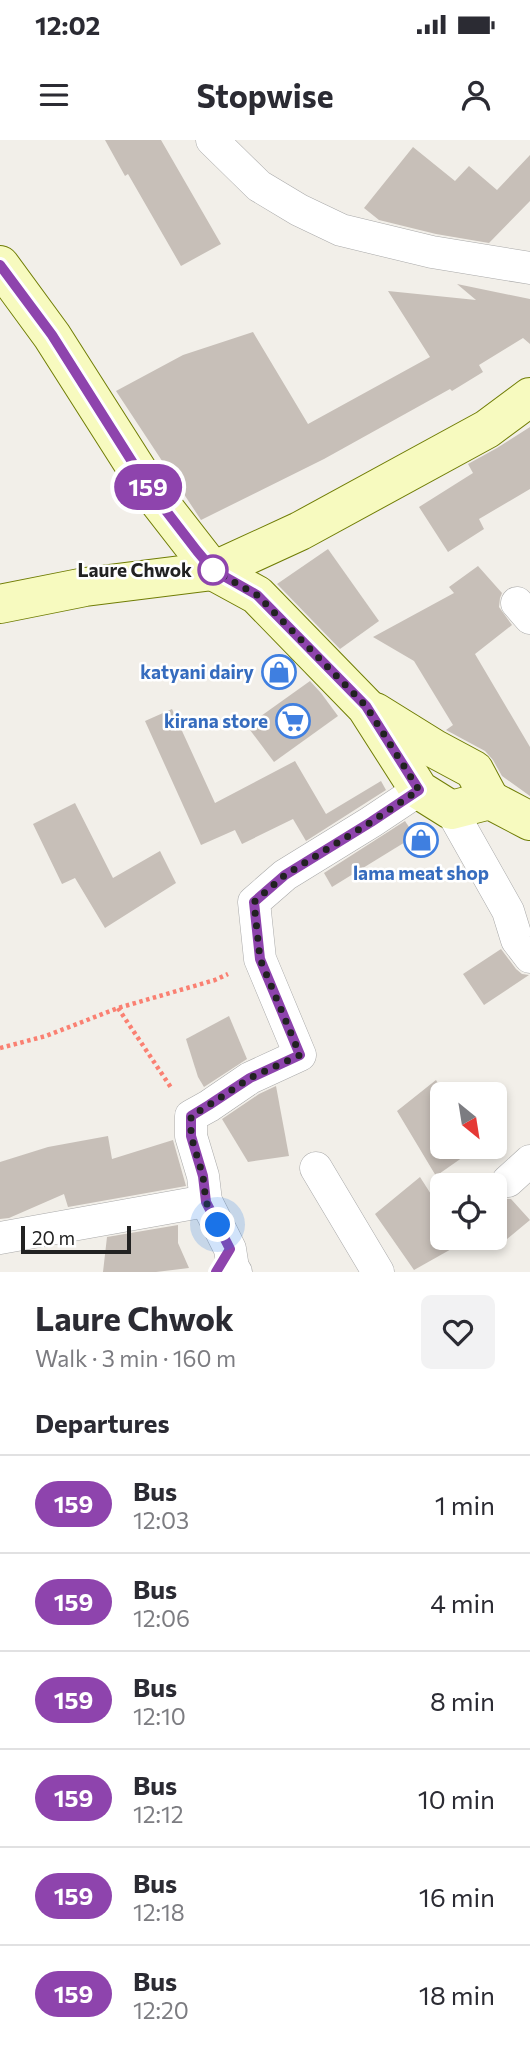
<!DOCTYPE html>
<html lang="en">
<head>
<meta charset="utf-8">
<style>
  :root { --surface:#fff; --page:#f2f2f3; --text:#2b2b33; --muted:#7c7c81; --line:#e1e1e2 }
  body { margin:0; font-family:Commissioner,sans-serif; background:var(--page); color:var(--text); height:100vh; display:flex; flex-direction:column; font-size:26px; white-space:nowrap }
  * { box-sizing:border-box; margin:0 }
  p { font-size:23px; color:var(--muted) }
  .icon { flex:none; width:38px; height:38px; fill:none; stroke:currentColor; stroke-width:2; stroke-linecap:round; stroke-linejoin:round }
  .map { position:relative; height:1132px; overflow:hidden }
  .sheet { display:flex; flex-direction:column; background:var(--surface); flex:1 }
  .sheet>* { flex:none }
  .badge { padding:0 14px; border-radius:23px; font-size:24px; line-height:46px }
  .needle { width:46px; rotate:150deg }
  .buttons { position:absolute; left:430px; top:942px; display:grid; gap:14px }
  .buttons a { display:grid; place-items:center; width:77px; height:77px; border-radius:10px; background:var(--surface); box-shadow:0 4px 10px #0003; font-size:35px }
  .scale { position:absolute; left:21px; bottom:18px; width:110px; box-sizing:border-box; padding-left:7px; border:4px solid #222; border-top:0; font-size:19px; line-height:24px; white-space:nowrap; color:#222; -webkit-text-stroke:5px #fff; paint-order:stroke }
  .you { position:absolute; width:35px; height:35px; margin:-18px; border:5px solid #fff; border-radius:50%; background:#1a73e8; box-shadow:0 0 0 10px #1a73e833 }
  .map>.badge { position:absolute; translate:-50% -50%; box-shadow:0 0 0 4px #fff }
  h2 { padding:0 35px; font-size:26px; line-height:63px }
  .round { display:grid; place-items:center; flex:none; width:74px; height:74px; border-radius:10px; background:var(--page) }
  .head { display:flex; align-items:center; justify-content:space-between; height:119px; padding:0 35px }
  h1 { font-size:33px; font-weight:700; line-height:52px }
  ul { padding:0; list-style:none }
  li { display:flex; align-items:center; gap:21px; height:98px; padding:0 35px; border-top:2px solid var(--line) }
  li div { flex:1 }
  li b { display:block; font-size:26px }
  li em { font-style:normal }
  li .badge { min-width:77px; font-weight:700; text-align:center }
  .status { display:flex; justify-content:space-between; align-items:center; height:49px; padding:0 35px; background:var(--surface); direction:ltr }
  .status svg { height:19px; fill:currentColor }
  header { display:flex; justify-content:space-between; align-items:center; height:91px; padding:0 35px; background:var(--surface); font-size:32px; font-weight:700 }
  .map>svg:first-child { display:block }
  .building { fill:#c7bfb8 }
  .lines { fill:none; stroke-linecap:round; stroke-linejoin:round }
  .street-casing { stroke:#a9a9a9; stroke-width:33 }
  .secondary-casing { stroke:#707d05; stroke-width:40 }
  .path { stroke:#fa8072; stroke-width:4.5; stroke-dasharray:3.5 3.5; stroke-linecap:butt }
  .street { stroke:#fff; stroke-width:32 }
  .secondary { stroke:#f7fabf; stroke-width:38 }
  .line-casing { stroke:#fff; stroke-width:16 }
  .line { stroke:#8e44ad; stroke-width:10 }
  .walk { stroke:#222; stroke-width:7; stroke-dasharray:0 12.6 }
  .stop-dot { fill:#fff; stroke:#8e44ad; stroke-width:3.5 }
  .labels { text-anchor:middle; stroke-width:5; stroke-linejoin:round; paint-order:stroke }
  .stop-label { font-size:19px; font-weight:bold; fill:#222; stroke:#fff; text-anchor:end }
  .shop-label { font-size:19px; font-weight:bold; fill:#366cbe; stroke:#fff; text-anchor:end }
</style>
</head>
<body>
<div class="status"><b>12:02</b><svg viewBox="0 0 49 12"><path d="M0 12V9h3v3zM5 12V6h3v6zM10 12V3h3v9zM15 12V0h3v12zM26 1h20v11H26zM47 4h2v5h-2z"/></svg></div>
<header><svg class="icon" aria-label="menu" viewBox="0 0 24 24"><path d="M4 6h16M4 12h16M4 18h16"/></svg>Stopwise<svg class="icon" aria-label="person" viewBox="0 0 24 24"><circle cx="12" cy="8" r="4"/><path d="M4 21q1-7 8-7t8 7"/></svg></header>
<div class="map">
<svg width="530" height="1132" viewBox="0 0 530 1132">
  <rect width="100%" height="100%" fill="#f2efe9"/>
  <g class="building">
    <path d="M 105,0 L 161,0 L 221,104 L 181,126 L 128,34 L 125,36 Z"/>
    <path d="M 413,7 L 455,41 L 469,26 L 497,50 L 530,15 L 530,61 L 489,103 L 436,94 L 379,80 L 364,68 Z"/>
    <path d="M 457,144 L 530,159 L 530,204 L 523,198 L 479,225 L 483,232 L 452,251 L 450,249 L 324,319 L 201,380 L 116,251 L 183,215 L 253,192 L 308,284 L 430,217 L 388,151 L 476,160 Z"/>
    <path d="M 530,287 L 530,349 L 479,379 L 484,389 L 448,412 L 419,367 L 473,333 L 468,324 L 497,308 Z"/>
    <path d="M 328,409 L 379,481 L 340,509 L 277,444 Z"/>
    <path d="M 478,426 L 502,453 L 500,458 L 499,467 L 512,485 L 475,514 L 530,607 L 530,656 L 502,636 L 493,620 L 485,611 L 446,590 L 453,585 L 414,521 L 373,497 L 454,453 L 449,447 Z"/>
    <path d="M 310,541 L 321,553 L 338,576 L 274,622 L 247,586 Z"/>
    <path d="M 172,569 L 215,663 L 295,621 L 326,674 L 381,641 L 386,650 L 306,701 L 293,679 L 242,704 L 235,690 L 201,705 L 145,581 Z"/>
    <path d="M 75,663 L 113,738 L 160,711 L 176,743 L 105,788 L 75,738 L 62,744 L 33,684 Z"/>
    <path d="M 405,681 L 415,696 L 332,747 L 324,733 Z"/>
    <path d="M 501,809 L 516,829 L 522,834 L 529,835 L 484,865 L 463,834 Z"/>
    <path d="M 229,876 L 247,919 L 204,947 L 198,937 L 186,899 Z"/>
    <path d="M 436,940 L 444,954 L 443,1006 L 475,1006 L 476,1008 L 436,1036 L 397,971 Z"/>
    <path d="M 276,946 L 289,1016 L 248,1022 L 222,979 L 259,954 Z"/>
    <path d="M 108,996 L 112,1019 L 173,1000 L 186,1046 L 68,1067 L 64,1054 L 9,1078 L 0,1079 L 0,1022 L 48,1007 Z"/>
    <path d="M 420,1037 L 443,1073 L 443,1097 L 458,1097 L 462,1103 L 414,1130 L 375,1074 Z"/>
    <path d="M 495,1054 L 503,1059 L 511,1059 L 530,1080 L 495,1109 Z"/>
    <path d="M 178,1085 L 178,1103 L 189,1128 L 156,1132 L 103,1132 L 107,1097 Z"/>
  </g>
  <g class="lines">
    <g class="street-casing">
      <g id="street">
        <path d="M 212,0 L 259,46 L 299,70 L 341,90 L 432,112 L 530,128"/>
        <path d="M 517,463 L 530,478"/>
        <path d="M 451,670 L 508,771 L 517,800 L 530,817"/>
        <path d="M 316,1028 L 378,1132"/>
        <path d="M 508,1041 L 530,1021"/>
        <path d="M 0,1098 L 206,1061"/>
        <path d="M 236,1132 L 233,1128 L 230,1109 L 206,1061 L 203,1036 L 191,996 L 191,976 L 209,966 L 250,938 L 300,915 L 260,819 L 254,762 L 285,735 L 371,682 L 419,650"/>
      </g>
    </g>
    <g class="secondary-casing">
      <g id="secondary">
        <path d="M 0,125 L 52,196 L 150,350 L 213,431 L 257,455 L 366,567 L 419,650 L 451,670 L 490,660 L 530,681"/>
        <path d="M 0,464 L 85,447 L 213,431 L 300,391 L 487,289 L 530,257"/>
        <path d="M 375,572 L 433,608 L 474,630 L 490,660"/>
      </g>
    </g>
    <g class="path">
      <path d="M 118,868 L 172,949"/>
      <path d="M 0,908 L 46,896 L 118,868 L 215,840 L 228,834"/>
    </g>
    <use href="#street" class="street"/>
    <use href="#secondary" class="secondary"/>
  </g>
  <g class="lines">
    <g class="line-casing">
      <path id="line" d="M 0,125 L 52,195 L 150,350 L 197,411 L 213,430 L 257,455 L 366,566 L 419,650 L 371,682 L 285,735 L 254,762 L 260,819 L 300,915 L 250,938 L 209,965 L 191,976 L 191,996 L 203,1036 L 206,1062 L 230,1109 L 216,1132"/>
    </g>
    <use href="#line" class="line"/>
    <path class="walk" d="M 213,430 L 257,455 L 366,566 L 419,650 L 371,682 L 285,735 L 254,762 L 260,819 L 300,915 L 250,938 L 209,965 L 191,976 L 191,996 L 203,1036 L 206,1062 L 218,1085"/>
  </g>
  <defs>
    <g id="shop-ring" transform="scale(1.75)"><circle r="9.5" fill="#fff" stroke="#3f7fe0" stroke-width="1.5"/><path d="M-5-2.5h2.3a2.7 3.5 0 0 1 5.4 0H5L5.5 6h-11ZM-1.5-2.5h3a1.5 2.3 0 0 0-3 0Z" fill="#3f7fe0"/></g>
    <g id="supermarket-ring" transform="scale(1.75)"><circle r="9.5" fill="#fff" stroke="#3f7fe0" stroke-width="1.5"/><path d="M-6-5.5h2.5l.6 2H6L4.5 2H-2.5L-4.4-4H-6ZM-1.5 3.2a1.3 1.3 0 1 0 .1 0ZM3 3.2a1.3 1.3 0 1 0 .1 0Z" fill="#3f7fe0"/></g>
  </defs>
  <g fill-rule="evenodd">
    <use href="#shop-ring" x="279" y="532"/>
    <use href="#supermarket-ring" x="293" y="581"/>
    <use href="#shop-ring" x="421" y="700"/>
  </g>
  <circle class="stop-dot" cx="213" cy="430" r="14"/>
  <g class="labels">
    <g class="stop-label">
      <text x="192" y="437">Laure Chwok</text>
    </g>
    <g class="shop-label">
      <text x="254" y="539">katyani dairy</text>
      <text x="268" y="588">kirana store</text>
      <text x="421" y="740" text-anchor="middle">lama meat shop</text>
    </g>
  </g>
</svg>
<div class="buttons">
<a><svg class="needle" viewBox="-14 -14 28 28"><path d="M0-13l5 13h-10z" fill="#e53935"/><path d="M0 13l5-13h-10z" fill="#7c7c81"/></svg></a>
<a><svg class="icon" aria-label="locate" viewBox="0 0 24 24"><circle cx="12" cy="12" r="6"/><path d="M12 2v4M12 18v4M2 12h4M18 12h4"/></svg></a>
</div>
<div class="scale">20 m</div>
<div class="you" style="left:218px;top:1085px"></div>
<b class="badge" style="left:148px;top:347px;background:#8e44ad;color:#fff">159</b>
</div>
<section class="sheet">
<div class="head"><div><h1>Laure Chwok</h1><p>Walk · 3 min · 160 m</p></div><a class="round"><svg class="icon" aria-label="heart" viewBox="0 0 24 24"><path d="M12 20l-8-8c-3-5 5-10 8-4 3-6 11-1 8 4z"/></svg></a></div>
<h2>Departures</h2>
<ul>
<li><span class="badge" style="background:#8e44ad;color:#fff">159</span><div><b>Bus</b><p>12:03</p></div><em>1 min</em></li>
<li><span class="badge" style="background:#8e44ad;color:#fff">159</span><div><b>Bus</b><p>12:06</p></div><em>4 min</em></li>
<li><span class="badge" style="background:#8e44ad;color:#fff">159</span><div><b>Bus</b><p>12:10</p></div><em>8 min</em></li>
<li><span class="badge" style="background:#8e44ad;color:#fff">159</span><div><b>Bus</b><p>12:12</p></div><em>10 min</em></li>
<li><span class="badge" style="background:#8e44ad;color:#fff">159</span><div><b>Bus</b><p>12:18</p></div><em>16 min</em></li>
<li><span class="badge" style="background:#8e44ad;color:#fff">159</span><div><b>Bus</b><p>12:20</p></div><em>18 min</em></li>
</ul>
</section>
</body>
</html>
